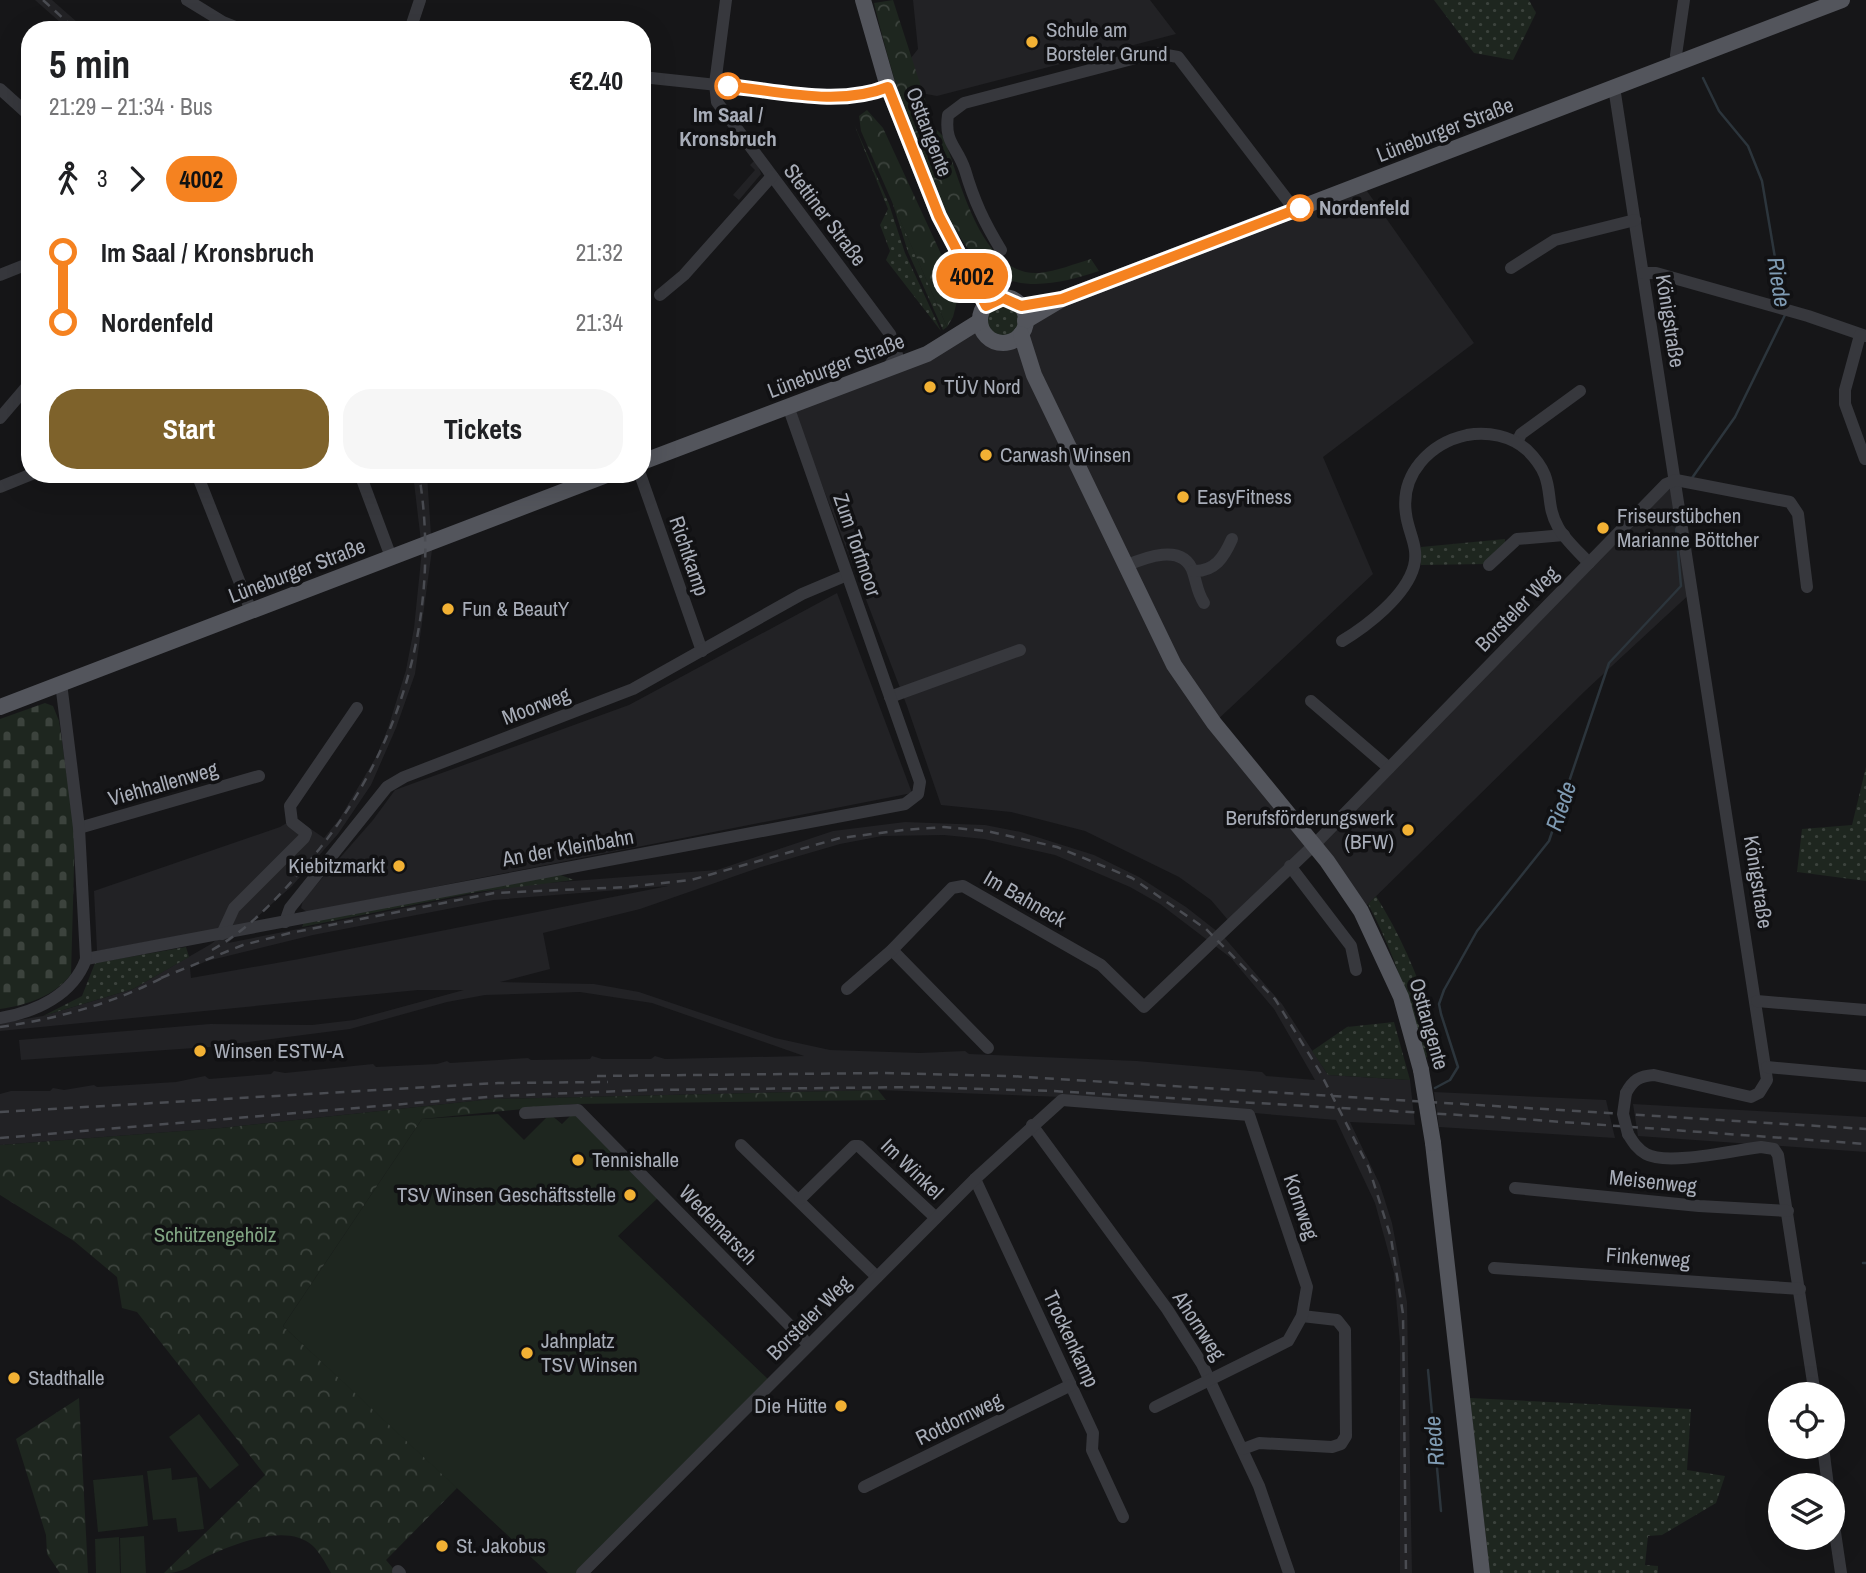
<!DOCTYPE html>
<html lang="en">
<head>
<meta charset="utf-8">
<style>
  :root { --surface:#fff; --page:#f6f6f6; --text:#202124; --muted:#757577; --accent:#7e622b }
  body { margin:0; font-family:"Archivo Narrow",sans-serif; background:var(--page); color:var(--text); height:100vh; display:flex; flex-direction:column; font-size:26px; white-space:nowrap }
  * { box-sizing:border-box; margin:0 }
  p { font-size:23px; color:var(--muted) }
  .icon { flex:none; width:38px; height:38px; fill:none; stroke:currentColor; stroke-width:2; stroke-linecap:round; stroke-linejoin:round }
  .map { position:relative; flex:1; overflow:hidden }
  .side { position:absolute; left:21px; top:21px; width:630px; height:462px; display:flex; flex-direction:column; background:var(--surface); border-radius:28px; box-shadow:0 7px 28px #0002 }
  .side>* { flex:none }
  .badge { padding:0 14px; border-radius:23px; font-size:24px; line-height:46px }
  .controls { position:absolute; left:1768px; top:1382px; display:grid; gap:14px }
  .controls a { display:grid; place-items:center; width:77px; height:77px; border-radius:50%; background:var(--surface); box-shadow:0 7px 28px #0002; font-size:35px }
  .map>.badge { position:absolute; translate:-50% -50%; box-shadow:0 0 0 4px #fff }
  .legs { display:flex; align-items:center; gap:10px; height:77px; padding:0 28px; font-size:23px }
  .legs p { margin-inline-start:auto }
  .overview { display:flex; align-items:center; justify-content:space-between; height:119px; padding:0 28px }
  h1 { font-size:38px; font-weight:800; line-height:52px }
  .button { display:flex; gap:14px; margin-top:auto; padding:14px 28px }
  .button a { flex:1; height:80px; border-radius:28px; background:var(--accent); color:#fff; font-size:28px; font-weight:800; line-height:80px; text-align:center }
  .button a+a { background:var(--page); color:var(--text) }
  ul { padding:0 28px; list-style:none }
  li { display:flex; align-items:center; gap:24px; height:70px; font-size:26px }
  li i { display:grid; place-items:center; width:10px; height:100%; margin:0 9px; background:currentColor }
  li i::after { content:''; width:18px; height:18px; margin:-9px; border:5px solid; border-radius:50%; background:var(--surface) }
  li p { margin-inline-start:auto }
  li:first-child i { background:linear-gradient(#0000 50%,currentColor 0) }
  li:last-child i { background:linear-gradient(currentColor 50%,#0000 0) }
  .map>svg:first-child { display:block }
  .built { fill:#222225; fill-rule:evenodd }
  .grass { fill:url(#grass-dots) }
  .forest { fill:url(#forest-crowns) }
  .cemetery { fill:url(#cemetery-stones) }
  .garden { fill:#1e261f }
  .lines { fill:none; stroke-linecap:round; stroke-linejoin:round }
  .stream { stroke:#2c353c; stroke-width:2.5 }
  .minor { stroke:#37383d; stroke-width:12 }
  .major { stroke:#53555c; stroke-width:16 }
  .rail { stroke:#4a4c52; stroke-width:2.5; stroke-dasharray:9 7; stroke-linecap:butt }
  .minor-bridge { stroke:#37383d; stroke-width:12 }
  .major-bridge { stroke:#53555c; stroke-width:16 }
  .line-1-casing { stroke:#fff; stroke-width:16 }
  .line-1 { stroke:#f58220; stroke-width:10 }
  .poi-dot { fill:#f2b134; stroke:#111113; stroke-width:2.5 }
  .stop-1-dot { fill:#fff; stroke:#f58220; stroke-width:3.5 }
  .labels { text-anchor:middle; stroke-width:7; stroke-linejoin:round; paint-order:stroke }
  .poi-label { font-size:21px; fill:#a8adb8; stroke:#111113; text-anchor:start }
  .stop-label { font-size:21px; font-weight:bold; fill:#a8adb8; stroke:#111113 }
  .street-label { font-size:21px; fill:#a8adb8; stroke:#111113 }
  .park-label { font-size:21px; fill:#7fa381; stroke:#111113 }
  .water-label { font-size:23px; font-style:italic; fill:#7f9bb3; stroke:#111113 }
</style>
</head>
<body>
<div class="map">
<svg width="1866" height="1573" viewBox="0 0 1866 1573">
  <defs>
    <pattern id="grass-dots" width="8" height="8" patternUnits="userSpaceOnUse" patternTransform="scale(1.75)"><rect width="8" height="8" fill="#1e261f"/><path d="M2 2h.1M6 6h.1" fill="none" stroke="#3c433d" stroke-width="1.8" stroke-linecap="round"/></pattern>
    <pattern id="forest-crowns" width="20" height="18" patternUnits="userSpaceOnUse" patternTransform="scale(1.75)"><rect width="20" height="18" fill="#1e261f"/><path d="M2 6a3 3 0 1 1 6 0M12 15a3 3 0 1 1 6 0" fill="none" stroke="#3c433d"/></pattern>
    <pattern id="cemetery-stones" width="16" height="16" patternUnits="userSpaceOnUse" patternTransform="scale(1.75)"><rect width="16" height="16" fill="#1e261f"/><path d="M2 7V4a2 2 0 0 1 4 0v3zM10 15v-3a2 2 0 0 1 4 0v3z" fill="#3c433d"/></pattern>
  </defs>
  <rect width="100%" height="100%" fill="#161618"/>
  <g class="built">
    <path d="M 35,0 L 52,0 L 86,30 L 69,30 Z"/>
    <path d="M 913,0 L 1150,0 L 1176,34 L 937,96 L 888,87 L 918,49 Z"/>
    <path d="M 756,159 L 761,174 L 739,200 L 733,195 L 755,170 L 750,165 Z"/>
    <path d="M 1362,184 L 1474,343 L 1323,457 L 1373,574 L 1214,723 L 1315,844 L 1676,480 L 1693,591 L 1586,690 L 1361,911 L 1315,845 L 1228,920 L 1211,900 L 1179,877 L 1085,831 L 1011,812 L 941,805 L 907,706 L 790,402 L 887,369 L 979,321 L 984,334 L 990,340 L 1008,343 L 1017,338 L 1026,321 Z"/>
    <path d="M 413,474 L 427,474 L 432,550 L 415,674 L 396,728 L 371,785 L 338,834 L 292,886 L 228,943 L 520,885 L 717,870 L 833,831 L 905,822 L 985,825 L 1021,832 L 1094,855 L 1139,877 L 1186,907 L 1223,936 L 1282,1004 L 1328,1075 L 1410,1080 L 1415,1125 L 1350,1122 L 1380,1185 L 1392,1223 L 1407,1302 L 1412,1573 L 1400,1573 L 1400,1343 L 1394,1273 L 1375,1203 L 1336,1120 L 1063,1097 L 878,1090 L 492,1099 L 221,1128 L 0,1145 L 0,1094 L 11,1091 L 50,1091 L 53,1088 L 64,1090 L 94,1085 L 97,1087 L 176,1082 L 205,1076 L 209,1079 L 271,1074 L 274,1071 L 285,1073 L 373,1064 L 376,1067 L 437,1064 L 447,1061 L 450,1063 L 528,1058 L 531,1060 L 590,1059 L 592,1056 L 602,1059 L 651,1059 L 655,1056 L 665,1059 L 804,1056 L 652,1003 L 580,992 L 485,995 L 447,1002 L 350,1029 L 209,1047 L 21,1060 L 19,1040 L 210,1024 L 312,1025 L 354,1020 L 464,990 L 418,990 L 0,1031 L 0,1023 L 43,1016 L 133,989 L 211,944 L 234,926 L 97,951 L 94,891 L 280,827 L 295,818 L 324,838 L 340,818 L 376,757 L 388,728 L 406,670 L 414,628 L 422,550 ZM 944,835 L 984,839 L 1055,855 L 1130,887 L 1160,904 L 1231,958 L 1274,1009 L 1315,1080 L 1266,1076 L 1262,1072 L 1137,1061 L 969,1054 L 965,1051 L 920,1053 L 830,1050 L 775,1038 L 639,992 L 594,984 L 500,982 L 550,969 L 543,933 L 640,909 L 761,867 L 840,844 L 882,836 ZM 668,886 L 299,959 L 191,978 L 190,968 L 207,961 L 313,935 L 494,900 Z"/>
    <path d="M 837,593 L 912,793 L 307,912 L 301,908 L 303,900 L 373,820 L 395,790 L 629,705 Z"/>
    <path d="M 1434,1092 L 1606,1100 L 1615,1138 L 1439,1127 Z"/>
    <path d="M 1633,1104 L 1866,1117 L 1866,1152 L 1638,1136 Z"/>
  </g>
  <g class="grass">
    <path d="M 1434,0 L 1529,0 L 1536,13 L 1513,60 L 1474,53 Z"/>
    <path d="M 854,124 L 889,204 L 905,253 L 941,331 L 886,260 L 890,251 L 880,225 L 888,209 Z"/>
    <path d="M 892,201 L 947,327 L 943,330 L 908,252 Z"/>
    <circle cx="1004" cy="320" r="17"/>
    <path d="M 1505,539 L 1505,547 L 1488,564 L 1421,565 L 1421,547 Z"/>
    <path d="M 1866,767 L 1866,881 L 1797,872 L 1802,829 L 1852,825 Z"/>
    <path d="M 558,874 L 574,880 L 477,892 L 302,927 L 304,922 Z"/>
    <path d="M 1376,896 C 1405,942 1430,1001 1439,1055 L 1423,1058 C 1410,1004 1395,954 1368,904 Z"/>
    <path d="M 186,947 L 189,957 L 133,989 L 43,1016 L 82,996 L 95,963 Z"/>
    <path d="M 1394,1022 L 1410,1080 L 1328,1075 L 1312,1051 L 1347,1027 Z"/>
    <path d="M 1470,1398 L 1691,1409 L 1687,1470 L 1725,1476 L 1716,1503 L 1662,1535 L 1648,1536 L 1645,1565 L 1658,1566 L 1658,1573 L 1490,1573 Z"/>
  </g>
  <g class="forest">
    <path d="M 893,0 L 934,127 L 943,136 C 960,177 980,277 1039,273 C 1057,271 1074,264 1091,259 L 1099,271 C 1066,282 1027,292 995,274 C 937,241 889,66 874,3 Z"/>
    <path d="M 867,110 L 883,128 L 959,293 L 953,317 L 947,327 L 861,131 L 859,116 Z"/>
    <path d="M 878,1090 L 886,1100 L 573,1104 L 422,1119 L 283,1326 L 458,1487 L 386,1560 L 397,1573 L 331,1573 C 326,1564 320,1553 313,1546 C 287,1522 235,1544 208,1556 C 189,1565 186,1573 164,1573 L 265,1475 L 137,1312 L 122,1308 L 117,1277 L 74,1241 L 0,1195 L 0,1145 L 221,1128 L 492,1099 Z"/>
    <path d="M 79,1398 L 88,1573 L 60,1573 L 47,1554 L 46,1535 L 16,1439 Z"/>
  </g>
  <path class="cemetery" d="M 45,703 L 53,706 L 59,721 L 75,831 L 71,974 C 55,996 27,1005 0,1009 L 0,719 Z"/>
  <g class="garden">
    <path d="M 573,1113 L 659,1197 L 618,1236 L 769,1380 L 576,1573 L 548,1573 L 283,1326 L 422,1119 L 498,1114 L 524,1140 L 550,1114 L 562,1124 Z"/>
    <path d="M 199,1414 L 239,1465 L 210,1489 L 169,1437 Z"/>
    <path d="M 171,1468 L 172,1480 L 197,1477 L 204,1529 L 178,1532 L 176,1518 L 153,1520 L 147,1471 Z"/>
    <path d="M 143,1475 L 148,1526 L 98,1532 L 93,1480 Z"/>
    <path d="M 144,1536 L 146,1573 L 121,1573 L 120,1538 Z"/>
    <path d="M 119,1537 L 120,1573 L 96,1573 L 95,1539 Z"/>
  </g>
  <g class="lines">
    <g class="stream">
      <path d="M 1703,78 L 1719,111 L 1748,146 L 1762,181 L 1783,305"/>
      <path d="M 1692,478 L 1735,417 L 1785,315"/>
      <path d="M 1435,1088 L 1450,1080 L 1458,1067 L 1441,1014 L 1439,1004 L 1444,990 L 1477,931 L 1549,841 L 1609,663 L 1681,586 L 1676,529"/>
      <path d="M 1863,1263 L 1866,1263"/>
      <path d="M 1428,1370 L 1441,1511"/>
    </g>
    <g class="minor">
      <path d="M 187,0 L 223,22 L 243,30"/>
      <path d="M 726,0 L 715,84 L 717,102 L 890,334 L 897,355 L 887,369"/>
      <path d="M 410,30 L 420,0"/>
      <path d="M 1678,63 L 1676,55 L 1684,0"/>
      <path d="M 642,77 L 829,97 L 870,95 L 888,87"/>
      <path d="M 1614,87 L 1767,1080 L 1759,1093 L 1751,1097 L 1654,1075 C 1639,1076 1633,1080 1626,1093"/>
      <path d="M 0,89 L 30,116"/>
      <path d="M 1001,250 C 984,222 974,201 965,170 C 957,146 944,143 948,115 L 964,103 L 1155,53 L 1178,57 L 1295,210"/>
      <path d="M 1511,268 L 1555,240 L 1635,220"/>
      <path d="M 1643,273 L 1656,273 L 1808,316 L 1866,336"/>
      <path d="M 0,275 L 30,263"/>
      <path d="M 660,295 L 684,275 L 772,176"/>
      <path d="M 1860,335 L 1845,390 L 1845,404 L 1865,459"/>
      <path d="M 0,418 L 30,383"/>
      <path d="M 1517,442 L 1521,434 L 1580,391"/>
      <path d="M 197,474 L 251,611"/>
      <path d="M 360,474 L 391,557"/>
      <path d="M 640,474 L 702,651"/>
      <path d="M 0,487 L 32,474"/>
      <path d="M 1489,565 L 1517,539 L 1564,535"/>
      <path d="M 1125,566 C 1144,558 1183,542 1193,572 C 1197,584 1197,592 1204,603"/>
      <path d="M 1193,571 C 1215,572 1224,557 1232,539"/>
      <path d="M 1342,641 C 1367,626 1406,596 1414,566 C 1419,547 1408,532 1406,514 C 1400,474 1430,443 1467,435 C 1488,431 1511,436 1527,450 C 1559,481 1542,499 1558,527 C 1565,540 1579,552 1589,563"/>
      <path d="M 890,697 L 1020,650"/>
      <path d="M 1311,701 L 1389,768"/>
      <path d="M 79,828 L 259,776"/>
      <path d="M 1290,866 L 1351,946 L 1356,970"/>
      <path d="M 285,922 L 290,908 L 387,787 L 404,777 L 633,689 L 802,594 L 847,575"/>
      <path d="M 222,934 L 234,908 L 304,838 L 306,833 L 292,822 L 290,806 L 357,708"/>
      <path d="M 892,950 L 988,1048"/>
      <path d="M 86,959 L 905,804 L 918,794 L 920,782 L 788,406"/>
      <path d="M 847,989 L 892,950 L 952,888 L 963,886 L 1101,965 L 1144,1007 L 1315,844 L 1666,484 L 1676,480 L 1790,502 L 1798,514 L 1807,587"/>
      <path d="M 1757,1001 L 1866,1010"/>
      <path d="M 0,1018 C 36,1012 73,995 86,959 L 79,828 L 61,683"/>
      <path d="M 1767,1067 L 1866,1076"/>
      <path d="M 525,1113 L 578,1110 L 809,1345"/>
      <path d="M 1032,1125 L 1167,1309 L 1202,1364 L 1259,1486 L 1289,1573"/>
      <path d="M 1628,1134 C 1633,1142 1637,1149 1646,1154 C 1667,1166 1735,1150 1761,1147 L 1774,1149 L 1778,1155 L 1815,1395"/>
      <path d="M 741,1145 L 877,1277"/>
      <path d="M 975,1179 L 1093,1433 L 1092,1450 L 1123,1517"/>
      <path d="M 1515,1188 L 1699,1206 L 1788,1211"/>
      <path d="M 800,1199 L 854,1146 L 859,1146 L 936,1218"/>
      <path d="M 1494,1268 L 1800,1289"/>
      <path d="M 1823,1447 L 1828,1486"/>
      <path d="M 1243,1449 L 1259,1443 L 1332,1447 L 1341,1444 L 1346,1436 L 1345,1330 L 1337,1320 L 1302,1316"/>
      <path d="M 864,1487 L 1071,1385"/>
      <path d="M 1832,1512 L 1841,1573"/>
      <path d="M 398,1571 L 400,1573"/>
      <path d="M 582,1573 L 975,1179 L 1062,1100 L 1249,1115 L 1307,1287 L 1302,1316 L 1288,1341 L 1155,1407"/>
    </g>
    <g class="major">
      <path d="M 863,0 L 888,87 L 939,216 L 986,306"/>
      <circle cx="1003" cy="320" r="23"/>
      <path d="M 1025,321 L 1062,299 L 1842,0"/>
      <path d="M 1021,334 L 1034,375 L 1174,665 L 1214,723 L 1327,861 L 1361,911 L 1401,997 L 1421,1070"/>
      <path d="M 642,462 L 927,354 L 980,321"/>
      <path d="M 0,707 L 609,474"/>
      <path d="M 1433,1143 L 1482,1573"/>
    </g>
    <g class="rail">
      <path d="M 43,0 L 76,30"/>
      <path d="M 212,950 C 246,931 274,902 299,873 C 397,764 443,620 419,474"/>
      <path d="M 161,978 L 243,945 L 290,933 L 494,893 L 627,887 L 691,880 L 840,838 L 904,830 L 944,827 L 987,831 L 1057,847 L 1132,878 L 1206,929 L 1275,999 L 1320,1072 L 1369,1168 L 1391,1238 L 1403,1314 L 1406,1573"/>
      <path d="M 0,1027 C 57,1019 119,1002 169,974"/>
      <path d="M 597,1076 L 882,1073 L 1010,1076 L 1866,1129"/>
      <path d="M 0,1112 L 498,1083 L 608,1082"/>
      <path d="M 0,1138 L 498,1096 L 649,1090 L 916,1087 L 1052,1091 L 1494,1117 L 1866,1144"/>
    </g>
    <path class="minor-bridge" d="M 1626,1093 L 1623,1114 L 1628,1134"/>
    <path class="major-bridge" d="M 1421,1070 L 1433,1143"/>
  </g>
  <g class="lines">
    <g class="line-1-casing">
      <path id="line-1" d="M 728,86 C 779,91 839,107 888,87 L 939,216 L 986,306 L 1003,298 L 1021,306 L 1062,299 L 1300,208"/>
    </g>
    <use href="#line-1" class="line-1"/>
  </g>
  <g class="poi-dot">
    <circle cx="1032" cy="42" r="7"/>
    <circle cx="930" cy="387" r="7"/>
    <circle cx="986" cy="455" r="7"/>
    <circle cx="1183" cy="497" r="7"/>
    <circle cx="1603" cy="528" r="7"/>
    <circle cx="448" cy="609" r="7"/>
    <circle cx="1408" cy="830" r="7"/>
    <circle cx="399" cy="866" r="7"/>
    <circle cx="200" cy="1051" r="7"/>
    <circle cx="578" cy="1160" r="7"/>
    <circle cx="630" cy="1195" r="7"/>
    <circle cx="527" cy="1353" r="7"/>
    <circle cx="14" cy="1378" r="7"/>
    <circle cx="841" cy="1406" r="7"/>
    <circle cx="442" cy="1546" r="7"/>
  </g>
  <g class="stop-1-dot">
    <circle cx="728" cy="86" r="12"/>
    <circle cx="1300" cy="208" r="12"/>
  </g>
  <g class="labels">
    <g class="poi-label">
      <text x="1046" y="37">Schule am<tspan x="1046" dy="24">Borsteler Grund</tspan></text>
      <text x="944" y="394">TÜV Nord</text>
      <text x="1000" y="462">Carwash Winsen</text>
      <text x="1197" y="504">EasyFitness</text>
      <text x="1617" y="523">Friseurstübchen<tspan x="1617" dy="24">Marianne Böttcher</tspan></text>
      <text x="462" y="616">Fun &amp; BeautY</text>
      <text x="1394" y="825" text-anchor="end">Berufsförderungswerk<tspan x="1394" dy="24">(BFW)</tspan></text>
      <text x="385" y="873" text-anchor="end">Kiebitzmarkt</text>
      <text x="214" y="1058">Winsen ESTW-A</text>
      <text x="592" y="1167">Tennishalle</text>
      <text x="616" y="1202" text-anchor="end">TSV Winsen Geschäftsstelle</text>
      <text x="541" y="1348">Jahnplatz<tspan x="541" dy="24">TSV Winsen</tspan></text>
      <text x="28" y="1385">Stadthalle</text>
      <text x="827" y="1413" text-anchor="end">Die Hütte</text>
      <text x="456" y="1553">St. Jakobus</text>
    </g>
    <g class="stop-label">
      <text x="728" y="122">Im Saal /<tspan x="728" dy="24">Kronsbruch</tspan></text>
      <text x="1319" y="215" text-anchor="start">Nordenfeld</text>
    </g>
    <g class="street-label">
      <text transform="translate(1445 130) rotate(-21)" y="7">Lüneburger Straße</text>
      <text transform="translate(929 132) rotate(69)" y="7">Osttangente</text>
      <text transform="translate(825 215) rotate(53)" y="7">Stettiner Straße</text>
      <text transform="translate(1670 321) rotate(81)" y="7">Königstraße</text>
      <text transform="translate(836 366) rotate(-21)" y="7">Lüneburger Straße</text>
      <text transform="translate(857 545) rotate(71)" y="7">Zum Torfmoor</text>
      <text transform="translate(689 556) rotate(71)" y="7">Richtkamp</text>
      <text transform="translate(297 571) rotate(-21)" y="7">Lüneburger Straße</text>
      <text transform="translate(1517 609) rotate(-46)" y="7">Borsteler Weg</text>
      <text transform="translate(536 706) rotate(-21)" y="7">Moorweg</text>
      <text transform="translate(163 784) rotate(-16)" y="7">Viehhallenweg</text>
      <text transform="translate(568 848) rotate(-10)" y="7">An der Kleinbahn</text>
      <text transform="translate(1758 882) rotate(81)" y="7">Königstraße</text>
      <text transform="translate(1025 899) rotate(30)" y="7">Im Bahneck</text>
      <text transform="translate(1429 1024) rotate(74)" y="7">Osttangente</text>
      <text transform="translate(912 1169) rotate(44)" y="7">Im Winkel</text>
      <text transform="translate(1653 1182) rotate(6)" y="7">Meisenweg</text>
      <text transform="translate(1301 1207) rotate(71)" y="7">Kornweg</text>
      <text transform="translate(718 1225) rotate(46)" y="7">Wedemarsch</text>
      <text transform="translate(1648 1258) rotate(4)" y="7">Finkenweg</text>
      <text transform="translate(809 1318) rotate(-45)" y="7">Borsteler Weg</text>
      <text transform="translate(1199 1326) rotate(57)" y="7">Ahornweg</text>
      <text transform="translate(1071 1339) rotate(65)" y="7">Trockenkamp</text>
      <text transform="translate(959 1419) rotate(-26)" y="7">Rotdornweg</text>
    </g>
    <g class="park-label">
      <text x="215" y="1242">Schützengehölz</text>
    </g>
    <g class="water-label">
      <text transform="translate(1779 282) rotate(81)" y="8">Riede</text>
      <text transform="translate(1561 806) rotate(-71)" y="8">Riede</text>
      <text transform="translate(1434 1441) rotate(-95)" y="8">Riede</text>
    </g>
  </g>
</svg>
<div class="controls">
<a><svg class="icon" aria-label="locate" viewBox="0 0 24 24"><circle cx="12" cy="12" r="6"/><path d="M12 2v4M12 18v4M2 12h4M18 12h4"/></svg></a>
<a><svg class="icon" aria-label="layers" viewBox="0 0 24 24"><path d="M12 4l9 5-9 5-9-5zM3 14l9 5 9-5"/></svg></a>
</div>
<b class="badge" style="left:972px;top:276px;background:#f58220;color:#111">4002</b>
<section class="side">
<div class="overview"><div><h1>5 min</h1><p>21:29 – 21:34 · Bus</p></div><b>€2.40</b></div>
<div class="legs"><svg class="icon" aria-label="walk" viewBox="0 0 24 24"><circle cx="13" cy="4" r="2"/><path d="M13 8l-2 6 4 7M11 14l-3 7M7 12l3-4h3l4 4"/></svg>3<svg class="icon" aria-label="forward" viewBox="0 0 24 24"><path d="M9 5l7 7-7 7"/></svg><b class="badge" style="background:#f58220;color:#111">4002</b></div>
<ul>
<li><i style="color:#f58220"></i><b>Im Saal / Kronsbruch</b><p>21:32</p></li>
<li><i style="color:#f58220"></i><b>Nordenfeld</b><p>21:34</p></li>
</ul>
<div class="button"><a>Start</a><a>Tickets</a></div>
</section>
</div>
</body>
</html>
